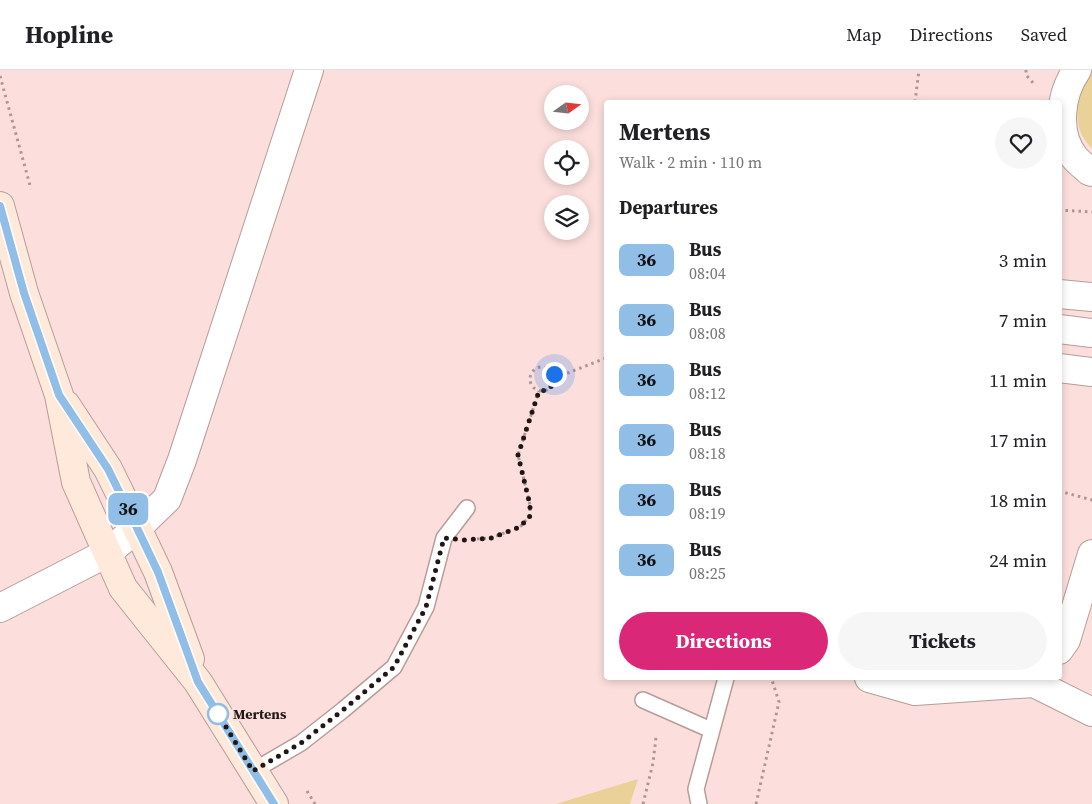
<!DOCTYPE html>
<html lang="en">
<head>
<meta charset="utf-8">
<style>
  :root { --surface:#fff; --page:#f6f6f6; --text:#202124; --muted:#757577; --line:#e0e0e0; --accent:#db2777 }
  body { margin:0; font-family:"Source Serif 4",serif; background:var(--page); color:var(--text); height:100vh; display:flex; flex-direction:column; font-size:19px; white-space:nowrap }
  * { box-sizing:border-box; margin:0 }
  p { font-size:16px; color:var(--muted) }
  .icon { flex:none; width:28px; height:28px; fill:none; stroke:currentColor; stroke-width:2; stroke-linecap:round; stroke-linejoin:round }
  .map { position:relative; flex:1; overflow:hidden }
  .details { position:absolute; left:604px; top:30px; width:458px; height:580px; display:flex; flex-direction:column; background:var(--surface); border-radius:5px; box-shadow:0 2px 8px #0003 }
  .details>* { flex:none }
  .badge { padding:0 10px; border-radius:8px; font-size:18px; line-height:32px }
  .needle { width:32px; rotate:75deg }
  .controls { position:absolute; left:544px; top:15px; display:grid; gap:10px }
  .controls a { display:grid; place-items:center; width:45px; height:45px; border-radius:50%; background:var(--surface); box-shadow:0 2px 8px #0003; font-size:25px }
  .you { position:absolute; width:25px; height:25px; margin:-12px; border:4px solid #fff; border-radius:50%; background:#1a73e8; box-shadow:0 0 0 8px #1a73e833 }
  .map>.badge { position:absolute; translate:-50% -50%; box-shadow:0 0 0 2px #fff }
  h2 { padding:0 15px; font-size:19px; line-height:45px }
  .round { display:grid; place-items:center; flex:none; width:52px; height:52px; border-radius:26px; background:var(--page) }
  .overview { display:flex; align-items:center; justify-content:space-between; height:85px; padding:0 15px }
  h1 { font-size:24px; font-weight:700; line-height:38px }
  .primary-button { display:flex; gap:10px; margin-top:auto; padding:10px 15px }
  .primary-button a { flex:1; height:58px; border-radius:30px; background:var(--accent); color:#fff; font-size:20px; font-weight:700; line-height:58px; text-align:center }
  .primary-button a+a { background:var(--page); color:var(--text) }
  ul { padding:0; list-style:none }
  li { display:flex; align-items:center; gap:15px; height:60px; padding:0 15px }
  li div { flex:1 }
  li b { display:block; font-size:19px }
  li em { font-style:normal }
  li .badge { min-width:55px; font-weight:700; text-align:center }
  header { display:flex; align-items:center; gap:30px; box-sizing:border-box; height:70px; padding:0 25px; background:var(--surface); border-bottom:1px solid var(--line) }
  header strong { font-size:24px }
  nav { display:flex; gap:28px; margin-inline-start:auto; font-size:18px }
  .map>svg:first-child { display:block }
  .green { fill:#e9d197 }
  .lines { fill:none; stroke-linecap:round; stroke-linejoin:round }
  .lane-casing { stroke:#b79c9a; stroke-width:18 }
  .street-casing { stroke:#b79c9a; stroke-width:30 }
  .secondary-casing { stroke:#b79c9a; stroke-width:30 }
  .path { stroke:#ad9795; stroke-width:3; stroke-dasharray:2.5 4; stroke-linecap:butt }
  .lane { stroke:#fff; stroke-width:15 }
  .street { stroke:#fff; stroke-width:28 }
  .secondary { stroke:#ffe9da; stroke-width:28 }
  .line-casing { stroke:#fff; stroke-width:11 }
  .line { stroke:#91bee7; stroke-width:8 }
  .walk { stroke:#201615; stroke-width:5; stroke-dasharray:0 9 }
  .stop-dot { fill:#fff; stroke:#91bee7; stroke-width:2.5 }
  .labels { text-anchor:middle; stroke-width:4; stroke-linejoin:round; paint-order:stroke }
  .stop-label { font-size:14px; font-weight:bold; fill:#201615; stroke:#fcdfdd; text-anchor:start }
</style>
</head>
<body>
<header>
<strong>Hopline</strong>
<nav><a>Map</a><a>Directions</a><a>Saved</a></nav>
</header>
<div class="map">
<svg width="1092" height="734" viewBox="0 0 1092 734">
  <rect width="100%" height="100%" fill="#fcdfdd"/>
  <g class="green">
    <path d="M 1092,1 L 1092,78 C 1070,60 1075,21 1092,1 Z"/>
    <path d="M 638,709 L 630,734 L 556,734 Z"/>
  </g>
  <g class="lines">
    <g class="lane-casing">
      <g id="lane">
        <path d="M 643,630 L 711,660"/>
        <path d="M 253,701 L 301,673 L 343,640 L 394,597 L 426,537 L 444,468 L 467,438"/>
        <path d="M 699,734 L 696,719 L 726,608"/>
      </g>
    </g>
    <g class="street-casing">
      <g id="street">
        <path d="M 1077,0 C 1060,24 1055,64 1075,88 C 1079,93 1085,97 1089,101 L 1092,102"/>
        <path d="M 1059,224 L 1092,227"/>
        <path d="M 1059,259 L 1092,263"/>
        <path d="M 1059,298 L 1092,302"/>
        <path d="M 0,538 L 107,483 L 137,458 L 167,429 L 182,390 L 309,0"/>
        <path d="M 1059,580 L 1066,570 L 1092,484"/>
        <path d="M 869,608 L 915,621 L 1034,613 L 1038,608"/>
        <path d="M 1034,613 L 1092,642"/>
      </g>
    </g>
    <g class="secondary-casing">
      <g id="secondary">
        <path d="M 0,136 L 24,223 L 59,325 L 76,412 L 123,518 L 198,612 L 274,734"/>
        <path d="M 66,335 L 108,399 L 137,458 L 158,502 L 190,589"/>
      </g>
    </g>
    <g class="path">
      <path d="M 1026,0 L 1026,5 L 1034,14"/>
      <path d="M 0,6 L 31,119"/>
      <path d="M 915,32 L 919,0"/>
      <path d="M 1059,140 L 1092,142"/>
      <circle cx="542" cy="309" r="12"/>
      <path d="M 555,308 L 606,288"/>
      <path d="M 1059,421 L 1092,430"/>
      <path d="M 477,469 L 491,468 L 520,457 L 530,446 L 530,435 L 518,385 L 539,321"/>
      <path d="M 307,721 L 315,734"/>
      <path d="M 643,734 L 653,693 L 656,667"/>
      <path d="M 756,734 L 779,632 L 772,610 L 772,608"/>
    </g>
    <use href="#lane" class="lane"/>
    <use href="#street" class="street"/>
    <use href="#secondary" class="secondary"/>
  </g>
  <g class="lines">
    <g class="line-casing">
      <path id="line" d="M 0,136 L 24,223 L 59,325 L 108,399 L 137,458 L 158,502 L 198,612 L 274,734"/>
    </g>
    <use href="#line" class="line"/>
    <path class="walk" d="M 218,644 L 215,639 L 253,701 L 301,673 L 343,640 L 394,597 L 426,537 L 444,468 L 465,470 L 491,468 L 520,457 L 530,446 L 530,435 L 518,385 L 539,321 L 548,320 L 555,312 L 554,304"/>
  </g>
  <circle class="stop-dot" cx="218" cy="644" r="10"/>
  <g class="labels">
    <g class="stop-label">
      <text x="233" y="649">Mertens</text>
    </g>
  </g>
</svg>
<div class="controls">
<a><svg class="needle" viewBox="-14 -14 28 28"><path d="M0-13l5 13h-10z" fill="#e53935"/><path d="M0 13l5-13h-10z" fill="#757577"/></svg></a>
<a><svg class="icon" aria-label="locate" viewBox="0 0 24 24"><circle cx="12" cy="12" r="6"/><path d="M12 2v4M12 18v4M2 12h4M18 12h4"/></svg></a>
<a><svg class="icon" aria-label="layers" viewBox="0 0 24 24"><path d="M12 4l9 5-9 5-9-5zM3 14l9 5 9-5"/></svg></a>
</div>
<div class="you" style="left:554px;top:304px"></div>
<b class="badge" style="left:128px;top:439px;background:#91bee7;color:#111">36</b>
<section class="details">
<div class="overview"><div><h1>Mertens</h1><p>Walk · 2 min · 110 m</p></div><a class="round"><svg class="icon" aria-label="heart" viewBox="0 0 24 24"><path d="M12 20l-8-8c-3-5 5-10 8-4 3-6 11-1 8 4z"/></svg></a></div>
<h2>Departures</h2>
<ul>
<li><span class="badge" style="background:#91bee7;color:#111">36</span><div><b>Bus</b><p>08:04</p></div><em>3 min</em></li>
<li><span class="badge" style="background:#91bee7;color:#111">36</span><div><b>Bus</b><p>08:08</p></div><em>7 min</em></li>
<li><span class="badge" style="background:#91bee7;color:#111">36</span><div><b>Bus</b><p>08:12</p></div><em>11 min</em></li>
<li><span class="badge" style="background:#91bee7;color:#111">36</span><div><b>Bus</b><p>08:18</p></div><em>17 min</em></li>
<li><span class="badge" style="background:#91bee7;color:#111">36</span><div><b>Bus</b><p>08:19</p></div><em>18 min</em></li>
<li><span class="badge" style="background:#91bee7;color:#111">36</span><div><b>Bus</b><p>08:25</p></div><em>24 min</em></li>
</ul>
<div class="primary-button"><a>Directions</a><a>Tickets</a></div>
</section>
</div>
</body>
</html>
